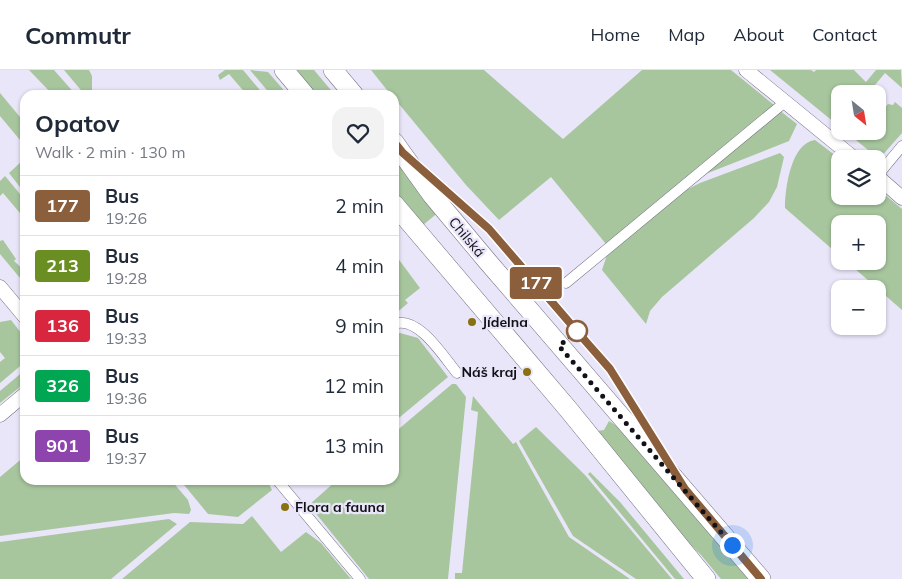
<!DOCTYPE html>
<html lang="en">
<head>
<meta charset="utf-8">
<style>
  :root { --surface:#fff; --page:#f2f2f3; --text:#1f2937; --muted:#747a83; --line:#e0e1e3 }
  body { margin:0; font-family:Mulish,sans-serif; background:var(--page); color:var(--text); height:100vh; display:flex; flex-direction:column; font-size:19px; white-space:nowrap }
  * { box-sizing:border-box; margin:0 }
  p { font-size:16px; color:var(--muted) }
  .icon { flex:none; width:28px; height:28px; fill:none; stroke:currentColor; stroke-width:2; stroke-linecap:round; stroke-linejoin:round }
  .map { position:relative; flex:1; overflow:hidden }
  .details { position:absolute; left:20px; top:20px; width:379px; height:395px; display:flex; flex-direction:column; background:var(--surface); border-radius:15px; box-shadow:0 1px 4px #0004 }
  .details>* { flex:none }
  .badge { padding:0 10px; border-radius:4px; font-size:18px; line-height:32px }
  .needle { width:32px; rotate:150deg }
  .tools { position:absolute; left:831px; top:15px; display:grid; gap:10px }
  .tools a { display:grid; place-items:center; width:55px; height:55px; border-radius:10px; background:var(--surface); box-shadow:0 1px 4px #0004; font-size:25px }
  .you { position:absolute; width:25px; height:25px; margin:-12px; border:4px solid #fff; border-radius:50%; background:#1a73e8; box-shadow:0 0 0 8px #1a73e833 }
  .map>.badge { position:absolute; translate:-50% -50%; box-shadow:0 0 0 2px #fff }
  .round { display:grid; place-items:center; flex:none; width:52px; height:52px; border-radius:15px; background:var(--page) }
  .overview { display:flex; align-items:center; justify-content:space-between; height:85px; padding:0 15px }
  h1 { font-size:24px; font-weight:700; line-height:38px }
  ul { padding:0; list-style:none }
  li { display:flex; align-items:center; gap:15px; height:60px; padding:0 15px; border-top:1px solid var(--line) }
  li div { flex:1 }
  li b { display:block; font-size:19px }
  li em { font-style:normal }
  li .badge { min-width:55px; font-weight:700; text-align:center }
  header { display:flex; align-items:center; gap:30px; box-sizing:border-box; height:70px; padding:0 25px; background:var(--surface); border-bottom:1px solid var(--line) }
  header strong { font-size:24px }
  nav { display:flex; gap:28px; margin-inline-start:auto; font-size:18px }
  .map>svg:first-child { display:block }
  .green { fill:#a7c69d }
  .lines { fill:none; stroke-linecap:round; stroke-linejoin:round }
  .pedestrian-casing { stroke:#757182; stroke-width:11 }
  .minor-casing { stroke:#757182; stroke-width:15 }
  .secondary-casing { stroke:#757182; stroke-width:20 }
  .pedestrian { stroke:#fff; stroke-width:10 }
  .minor { stroke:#fff; stroke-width:14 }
  .secondary { stroke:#fff; stroke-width:19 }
  .line-casing { stroke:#fff; stroke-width:11 }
  .line { stroke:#8b5e3c; stroke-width:8 }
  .walk { stroke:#131118; stroke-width:5; stroke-dasharray:0 9 }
  .poi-dot { fill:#897010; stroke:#eae6f9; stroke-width:2 }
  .stop-dot { fill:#fff; stroke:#8b5e3c; stroke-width:2.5 }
  .labels { text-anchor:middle; stroke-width:4.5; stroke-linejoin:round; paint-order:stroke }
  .street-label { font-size:14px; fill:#131118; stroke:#eae6f9 }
  .poi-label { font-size:14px; font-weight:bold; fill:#131118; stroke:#eae6f9; text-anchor:start }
</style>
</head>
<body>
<header>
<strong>Commutr</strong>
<nav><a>Home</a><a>Map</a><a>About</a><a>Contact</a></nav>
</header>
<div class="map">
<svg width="902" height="509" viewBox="0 0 902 509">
  <rect width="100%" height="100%" fill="#eae6f9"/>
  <g class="green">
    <path d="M 29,0 L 54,0 L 76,25 L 53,25 Z"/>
    <path d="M 64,0 L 89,0 L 92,6 L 92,24 L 85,25 Z"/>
    <path d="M 225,0 L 243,0 L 264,25 L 247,25 L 229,4 L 220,10 L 218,5 Z"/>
    <path d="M 250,0 L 268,2 L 288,25 L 271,25 Z"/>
    <path d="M 290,0 L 314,0 L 335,25 L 311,25 Z"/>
    <path d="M 371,0 L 484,0 L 563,69 L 642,0 L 731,0 L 774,35 L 606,174 L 551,107 L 499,150 L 466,115 L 394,28 L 394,25 L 391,25 Z"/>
    <path d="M 770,0 L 811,0 L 814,2 L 816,0 L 854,0 L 866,12 L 876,0 L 901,0 L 902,18 L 885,3 L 875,15 L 881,23 L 878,26 L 878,24 L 840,24 L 840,57 Z"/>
    <path d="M 0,23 L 25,53 L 25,76 L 0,46 Z"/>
    <path d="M 895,32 L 902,38 L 902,63 L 879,89 L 845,61 L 878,61 L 878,46 L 888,34 L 893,35 Z"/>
    <path d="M 779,40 L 797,54 L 789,71 L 703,105 Z"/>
    <path d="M 815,70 L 840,89 L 840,126 L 878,126 L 878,119 L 902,139 L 902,240 L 846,191 L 878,191 L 878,154 L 840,154 L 840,186 L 785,138 C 785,118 791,73 815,70 Z"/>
    <path d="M 780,83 L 784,87 L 777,117 L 769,132 L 754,148 L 662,227 L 650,241 L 646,254 L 602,200 L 607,185 L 678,124 L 700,113 Z"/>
    <path d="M 394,85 L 440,141 L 423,155 L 417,153 L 394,125 Z"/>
    <path d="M 22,91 L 25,92 L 23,121 L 9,103 Z"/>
    <path d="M 5,106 L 25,130 L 25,149 L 3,123 L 0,126 L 0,111 Z"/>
    <path d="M 3,170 L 16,189 L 14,191 L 25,201 L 25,214 L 0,184 L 0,171 Z"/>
    <path d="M 394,183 L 420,218 L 405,230 L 408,233 L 394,245 Z"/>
    <path d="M 11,250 L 25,268 L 25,292 L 0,313 L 0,292 L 5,288 L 0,282 L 0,252 Z"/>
    <path d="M 400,263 L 418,268 L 448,307 L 394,352 L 394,264 Z"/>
    <path d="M 25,300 L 25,313 L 0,333 L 0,321 Z"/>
    <path d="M 452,314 L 456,314 L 466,327 L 448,509 L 369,509 L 309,435 L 337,410 L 394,410 L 394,363 Z"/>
    <path d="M 473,326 L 513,374 L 516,372 L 569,467 L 630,509 L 455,509 L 455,503 L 462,503 L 478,342 L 471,340 Z"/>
    <path d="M 609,351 L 622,359 L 751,509 L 721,509 L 701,485 L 670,455 L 597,361 L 604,360 Z"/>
    <path d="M 536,357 L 585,405 L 672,509 L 636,509 L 573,466 L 519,371 Z"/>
    <path d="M 25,386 L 25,410 L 171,410 L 188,430 L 191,440 L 189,444 L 174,443 L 0,466 L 0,407 Z"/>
    <path d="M 590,402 L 620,432 L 684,509 L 675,509 L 588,404 Z"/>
    <path d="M 180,410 L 267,410 L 272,420 L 238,447 L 208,444 Z"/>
    <path d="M 252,446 L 281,482 L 306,462 L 321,473 L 351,509 L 122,509 L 190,452 L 243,454 Z"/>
    <path d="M 169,449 L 177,454 L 111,509 L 0,509 L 0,472 Z"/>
  </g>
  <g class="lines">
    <g class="pedestrian-casing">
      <g id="pedestrian">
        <path d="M 878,105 L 902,76"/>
        <path d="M 566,213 L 785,32"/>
        <path d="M 394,254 C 418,245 443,286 457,303"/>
        <path d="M 277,410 L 360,509"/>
      </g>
    </g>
    <g class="minor-casing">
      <g id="minor">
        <path d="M 746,0 L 855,89"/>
        <path d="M 878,107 L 902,128"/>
        <path d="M 0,217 L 25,247"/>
        <path d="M 0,345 L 25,324"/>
      </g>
    </g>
    <g class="secondary-casing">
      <g id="secondary">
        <path d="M 284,0 L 305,25"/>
        <path d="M 333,0 L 354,25"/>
        <path d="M 394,72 L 432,125 L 488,192 L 761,509"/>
        <path d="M 394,134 L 568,339 L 706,509"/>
      </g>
    </g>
    <use href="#pedestrian" class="pedestrian"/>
    <use href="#minor" class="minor"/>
    <use href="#secondary" class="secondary"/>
  </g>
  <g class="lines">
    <g class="line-casing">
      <path id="line" d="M 394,72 L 403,83 L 489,159 L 588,274 L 610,299 L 685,419 L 761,509"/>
    </g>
    <use href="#line" class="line"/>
    <path class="walk" d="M 577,261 L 559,276 L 732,475"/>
  </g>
  <g class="poi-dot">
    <circle cx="472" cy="252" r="5"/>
    <circle cx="527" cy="302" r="5"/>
    <circle cx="285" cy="437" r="5"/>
  </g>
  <circle class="stop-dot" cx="577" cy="261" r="10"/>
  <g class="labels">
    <g class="street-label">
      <text transform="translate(467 167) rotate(50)" y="5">Chilská</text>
    </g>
    <g class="poi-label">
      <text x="482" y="257">Jídelna</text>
      <text x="517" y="307" text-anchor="end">Náš kraj</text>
      <text x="295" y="442">Flora a fauna</text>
    </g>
  </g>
</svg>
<div class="tools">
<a><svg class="needle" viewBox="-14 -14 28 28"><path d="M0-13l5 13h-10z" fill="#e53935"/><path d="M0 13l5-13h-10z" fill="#747a83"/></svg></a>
<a><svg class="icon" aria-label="layers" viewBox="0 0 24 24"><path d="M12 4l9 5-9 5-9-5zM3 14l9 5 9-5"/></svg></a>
<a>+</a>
<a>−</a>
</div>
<div class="you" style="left:732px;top:475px"></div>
<b class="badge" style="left:536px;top:213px;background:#8b5e3c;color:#fff">177</b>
<section class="details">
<div class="overview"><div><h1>Opatov</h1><p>Walk · 2 min · 130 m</p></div><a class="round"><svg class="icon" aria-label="heart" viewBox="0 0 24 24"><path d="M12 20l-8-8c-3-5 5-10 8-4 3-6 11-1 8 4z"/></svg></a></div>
<ul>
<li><span class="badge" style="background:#8b5e3c;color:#fff">177</span><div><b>Bus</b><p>19:26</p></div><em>2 min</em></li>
<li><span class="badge" style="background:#6b8e23;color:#fff">213</span><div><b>Bus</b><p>19:28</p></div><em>4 min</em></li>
<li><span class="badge" style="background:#d7263d;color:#fff">136</span><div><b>Bus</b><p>19:33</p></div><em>9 min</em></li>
<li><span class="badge" style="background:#00a651;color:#fff">326</span><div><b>Bus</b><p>19:36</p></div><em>12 min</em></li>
<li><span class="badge" style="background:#8e44ad;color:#fff">901</span><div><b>Bus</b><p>19:37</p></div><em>13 min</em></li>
</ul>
</section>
</div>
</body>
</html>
